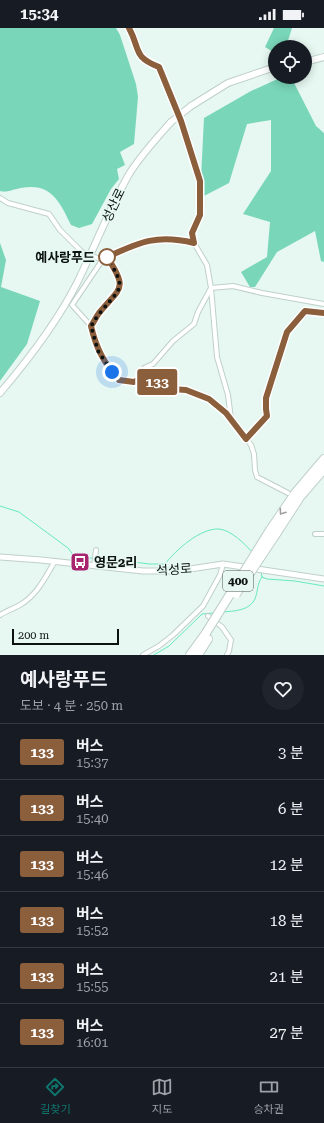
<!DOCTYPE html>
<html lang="ko">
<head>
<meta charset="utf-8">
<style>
  :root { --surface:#171b24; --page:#20242c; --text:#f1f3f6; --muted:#9ea1a6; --line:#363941; --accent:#0f766e }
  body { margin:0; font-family:"Roboto Serif","Noto Sans KR",serif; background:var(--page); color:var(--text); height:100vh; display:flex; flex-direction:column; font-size:15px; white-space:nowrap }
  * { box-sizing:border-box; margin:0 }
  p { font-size:13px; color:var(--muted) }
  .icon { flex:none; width:22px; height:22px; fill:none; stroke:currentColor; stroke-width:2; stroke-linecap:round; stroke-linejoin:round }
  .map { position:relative; height:627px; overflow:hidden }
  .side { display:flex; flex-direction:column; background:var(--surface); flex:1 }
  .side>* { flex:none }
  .badge { padding:0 8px; border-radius:3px; font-size:14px; line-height:26px }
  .controls { position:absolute; left:268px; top:12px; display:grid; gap:8px }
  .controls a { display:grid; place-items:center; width:44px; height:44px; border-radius:50%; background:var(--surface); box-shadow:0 2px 10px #0003; font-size:20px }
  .scale { position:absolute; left:12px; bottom:10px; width:107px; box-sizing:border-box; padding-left:4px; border:2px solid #0c1210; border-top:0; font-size:11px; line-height:14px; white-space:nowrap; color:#0c1210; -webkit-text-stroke:3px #e6f8f1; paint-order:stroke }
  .you { position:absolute; width:20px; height:20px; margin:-10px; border:3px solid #fff; border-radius:50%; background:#1a73e8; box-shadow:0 0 0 6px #1a73e833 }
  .map>.badge { position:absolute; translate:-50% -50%; box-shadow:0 0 0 2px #fff }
  .round { display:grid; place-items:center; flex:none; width:42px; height:42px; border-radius:21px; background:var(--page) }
  .head { display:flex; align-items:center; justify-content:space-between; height:68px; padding:0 20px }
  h1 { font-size:19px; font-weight:700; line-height:30px }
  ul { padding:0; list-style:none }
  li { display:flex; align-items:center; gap:12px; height:56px; padding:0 20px; border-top:1px solid var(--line) }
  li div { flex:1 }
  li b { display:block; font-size:15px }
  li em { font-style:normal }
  li .badge { min-width:44px; font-weight:700; text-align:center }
  .status { display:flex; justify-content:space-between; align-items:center; height:28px; padding:0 20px; background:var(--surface); direction:ltr }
  .status svg { height:11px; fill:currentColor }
  .menu { display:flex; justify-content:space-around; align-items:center; height:56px; border-top:1px solid var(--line); background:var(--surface); font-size:11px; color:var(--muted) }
  .menu a { display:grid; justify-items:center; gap:2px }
  .menu .on { color:var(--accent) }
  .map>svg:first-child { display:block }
  .green { fill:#79d6b8 }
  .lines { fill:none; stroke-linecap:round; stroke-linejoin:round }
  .stream { stroke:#68e8c2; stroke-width:1 }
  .minor-casing { stroke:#bfd0c9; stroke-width:6 }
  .tertiary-casing { stroke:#bfd0c9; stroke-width:7 }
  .secondary-casing { stroke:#bfd0c9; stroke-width:8 }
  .motorway-casing { stroke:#bfd0c9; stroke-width:10 }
  .minor { stroke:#fff; stroke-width:4 }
  .tertiary { stroke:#fff; stroke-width:5 }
  .secondary { stroke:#fff; stroke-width:6 }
  .motorway { stroke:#fff; stroke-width:8 }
  .secondary-bridge-casing { stroke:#bfd0c9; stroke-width:8; stroke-linecap:butt }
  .motorway-bridge-casing { stroke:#bfd0c9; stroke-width:10; stroke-linecap:butt }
  .secondary-bridge { stroke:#fff; stroke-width:6 }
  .motorway-bridge { stroke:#fff; stroke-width:8 }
  .oneway { stroke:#9ea09f }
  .line-casing { stroke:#fff; stroke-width:9 }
  .line { stroke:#8b5e3c; stroke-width:6 }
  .walk { stroke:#0c1210; stroke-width:4; stroke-dasharray:0 7.2 }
  .stop-dot { fill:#fff; stroke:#8b5e3c; stroke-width:2 }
  .labels { text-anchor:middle; stroke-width:3; stroke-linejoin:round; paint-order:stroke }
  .shield { fill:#e6f8f1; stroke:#4d5754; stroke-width:1 }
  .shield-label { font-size:12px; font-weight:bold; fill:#0c1210 }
  .street-label { font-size:13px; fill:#0c1210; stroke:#e6f8f1 }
  .stop-label { font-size:13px; font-weight:bold; fill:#0c1210; stroke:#e6f8f1; text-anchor:end }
  .poi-label { font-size:13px; font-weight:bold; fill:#0c1210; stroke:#e6f8f1; text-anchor:start }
</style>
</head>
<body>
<div class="status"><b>15:34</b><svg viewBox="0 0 49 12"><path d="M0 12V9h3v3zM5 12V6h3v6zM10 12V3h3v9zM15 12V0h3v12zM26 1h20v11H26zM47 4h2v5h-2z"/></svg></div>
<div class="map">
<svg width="324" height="627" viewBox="0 0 324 627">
  <rect width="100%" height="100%" fill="#e6f8f1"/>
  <g class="green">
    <path d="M 0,0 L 116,0 L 120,7 L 136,56 L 138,69 L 134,116 L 120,124 L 125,137 L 117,141 L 119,151 L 111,161 L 92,196 L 79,200 L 71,197 C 60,174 51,154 21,160 C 13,161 8,165 0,163 Z"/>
    <path d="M 274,0 L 292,0 L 286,19 L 275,19 L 275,25 L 265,19 Z"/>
    <path d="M 282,49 L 291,49 L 316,98 L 324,105 L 324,234 L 321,233 L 315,203 L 277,224 L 255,259 L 250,259 L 241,244 L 267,229 L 270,194 L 243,186 L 271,143 L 271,92 L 247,96 L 229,155 L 200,170 L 204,90 L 251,63 Z"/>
    <path d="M 0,215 L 6,232 L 1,259 L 40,273 L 27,316 L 0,353 Z"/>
  </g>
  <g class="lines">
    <g class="stream">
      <path d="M 0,478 L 19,484 L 68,520 L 74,528 L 82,530 L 93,530"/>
      <path d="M 96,529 L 149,536 L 165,536 C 176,522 200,500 219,501 C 231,502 245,516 252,524"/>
      <path d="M 261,543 L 262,549 L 267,551 L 295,553 L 324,558"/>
      <path d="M 223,584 C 234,583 249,583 255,571 C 258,563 257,556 262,549"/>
      <path d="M 154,627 L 169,618 L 202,586 L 214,585"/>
    </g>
    <g class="minor-casing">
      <g id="minor">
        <path d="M 0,170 L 8,175 L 49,186 L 60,202 L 82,224 L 89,227"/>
        <path d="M 89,228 L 103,231 L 107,229 C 129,262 120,259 100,285 C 96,289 94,294 91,298 C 96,320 104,335 119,352 L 134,354 L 141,350 L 144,340 L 153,336 L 173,313 L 194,296 L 198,284 L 211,260 L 207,237 L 194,215 L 191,205 L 200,187 L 200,153 L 181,93 L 159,39 C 134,29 140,21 129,0"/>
        <path d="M 107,229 C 140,214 157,207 194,215"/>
        <path d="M 91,298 L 72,277 L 103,231"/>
        <path d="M 141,350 L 161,355 L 171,361 L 186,362 L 200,366 L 218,377 L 231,391 L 251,417 L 254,426 L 255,442 L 257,449 L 288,465"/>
        <path d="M 231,391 L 228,367 L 217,329 L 211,260 L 233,258 L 262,265 L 324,276"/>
        <path d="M 246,411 L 267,388 L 266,370 L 274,350 L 281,319 L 287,304 L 305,283 L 324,285"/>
        <path d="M 315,506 L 324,506"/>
        <path d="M 94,538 L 96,522"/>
        <path d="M 0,587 C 6,583 13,581 20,577 C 37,567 45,550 55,533"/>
        <path d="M 208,588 L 222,599 L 231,612 L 229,623 L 227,627"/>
        <path d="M 143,627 L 159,618 L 173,607 L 203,578 L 220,547 L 223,536"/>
      </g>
    </g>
    <g class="tertiary-casing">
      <path id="tertiary" d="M 0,529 L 41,532 L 143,543 L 177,543 L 223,536 L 324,551"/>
    </g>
    <g class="secondary-casing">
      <g id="secondary">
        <path d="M 305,34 L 324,29"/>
        <path d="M 191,78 L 228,55 L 275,39"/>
        <path d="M 0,365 C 29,331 58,293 78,253 C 95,218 109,182 128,148 C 139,129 156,111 171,94"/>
      </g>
    </g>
    <g class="motorway-casing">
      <g id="motorway">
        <path d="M 270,502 L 296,464 L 324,431"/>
        <path d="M 276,506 L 300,469 L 324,441"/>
        <path d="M 190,627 L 206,605"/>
        <path d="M 198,627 L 208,611"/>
      </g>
    </g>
    <use href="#minor" class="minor"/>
    <use href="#tertiary" class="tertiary"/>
    <use href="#secondary" class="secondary"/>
    <use href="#motorway" class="motorway"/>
    <g class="secondary-bridge-casing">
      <path id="secondary-bridge" d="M 171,94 L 191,78"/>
    </g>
    <g class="motorway-bridge-casing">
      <g id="motorway-bridge">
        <path d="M 236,566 L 276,506"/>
        <path d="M 206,605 L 270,502"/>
      </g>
    </g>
    <use href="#secondary-bridge" class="secondary-bridge"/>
    <use href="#motorway-bridge" class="motorway-bridge"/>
  </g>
  <defs><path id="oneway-chevron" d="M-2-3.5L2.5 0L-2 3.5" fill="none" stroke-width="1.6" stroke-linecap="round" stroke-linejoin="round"/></defs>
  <use class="oneway" href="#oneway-chevron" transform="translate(282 484) rotate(124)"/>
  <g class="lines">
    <g class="line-casing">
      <path id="line" d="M 129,0 C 141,22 132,28 159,39 L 181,93 L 200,153 L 200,187 L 192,205 L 194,215 C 157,206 140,214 107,229 C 129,262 120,259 99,285 C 96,289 94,294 91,298 C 96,320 104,335 119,352 L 134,354 L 141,350 L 161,355 L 171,361 L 186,362 L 209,371 L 226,385 L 246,411 L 267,388 L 266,381 L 266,370 L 287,304 L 305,283 L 324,285"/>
    </g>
    <use href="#line" class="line"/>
    <path class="walk" d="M 107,229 C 127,263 122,257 100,285 C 96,289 94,294 91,298 L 98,323 L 112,344"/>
  </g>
  <defs>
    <g id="bus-square" transform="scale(1)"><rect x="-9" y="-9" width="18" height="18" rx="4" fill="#a9246e" stroke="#e6f8f1"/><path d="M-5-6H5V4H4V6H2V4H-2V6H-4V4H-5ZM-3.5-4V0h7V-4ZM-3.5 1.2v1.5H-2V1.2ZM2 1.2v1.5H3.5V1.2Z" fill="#fff"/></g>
  </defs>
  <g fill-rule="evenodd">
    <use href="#bus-square" x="80" y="534"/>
  </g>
  <circle class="stop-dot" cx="107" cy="229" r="8"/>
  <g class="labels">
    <rect class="shield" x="223" y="543" width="30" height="20" rx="3"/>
    <g class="shield-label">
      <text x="238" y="557">400</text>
    </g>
    <g class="street-label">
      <text transform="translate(113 177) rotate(-64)" y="5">성산로</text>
      <text transform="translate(174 541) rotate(-4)" y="5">석성로</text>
    </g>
    <g class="stop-label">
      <text x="95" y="234">예사랑푸드</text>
    </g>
    <g class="poi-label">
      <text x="94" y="539">영문2리</text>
    </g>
  </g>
</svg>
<div class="controls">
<a><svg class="icon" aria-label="locate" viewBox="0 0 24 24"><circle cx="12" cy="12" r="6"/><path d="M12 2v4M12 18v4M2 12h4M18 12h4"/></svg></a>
</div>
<div class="scale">200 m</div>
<div class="you" style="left:112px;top:344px"></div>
<b class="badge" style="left:157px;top:354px;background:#8b5e3c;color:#fff">133</b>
</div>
<section class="side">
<div class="head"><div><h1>예사랑푸드</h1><p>도보 · 4 분 · 250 m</p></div><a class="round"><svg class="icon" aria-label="heart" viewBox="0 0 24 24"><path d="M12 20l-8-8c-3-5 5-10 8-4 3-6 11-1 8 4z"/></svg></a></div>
<ul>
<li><span class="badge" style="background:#8b5e3c;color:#fff">133</span><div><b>버스</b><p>15:37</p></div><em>3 분</em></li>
<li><span class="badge" style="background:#8b5e3c;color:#fff">133</span><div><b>버스</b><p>15:40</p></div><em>6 분</em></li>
<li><span class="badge" style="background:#8b5e3c;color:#fff">133</span><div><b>버스</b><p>15:46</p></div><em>12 분</em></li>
<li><span class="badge" style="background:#8b5e3c;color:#fff">133</span><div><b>버스</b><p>15:52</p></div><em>18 분</em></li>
<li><span class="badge" style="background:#8b5e3c;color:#fff">133</span><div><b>버스</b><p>15:55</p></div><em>21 분</em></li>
<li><span class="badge" style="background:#8b5e3c;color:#fff">133</span><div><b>버스</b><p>16:01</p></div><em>27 분</em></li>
</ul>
</section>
<nav class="menu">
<a class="on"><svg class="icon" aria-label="directions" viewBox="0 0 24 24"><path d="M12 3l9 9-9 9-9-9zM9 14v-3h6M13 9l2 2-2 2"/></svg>길찾기</a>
<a><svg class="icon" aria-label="map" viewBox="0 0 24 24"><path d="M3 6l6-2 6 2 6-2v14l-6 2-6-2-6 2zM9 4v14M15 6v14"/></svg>지도</a>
<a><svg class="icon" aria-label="tickets" viewBox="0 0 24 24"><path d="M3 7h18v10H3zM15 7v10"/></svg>승차권</a>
</nav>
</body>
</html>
